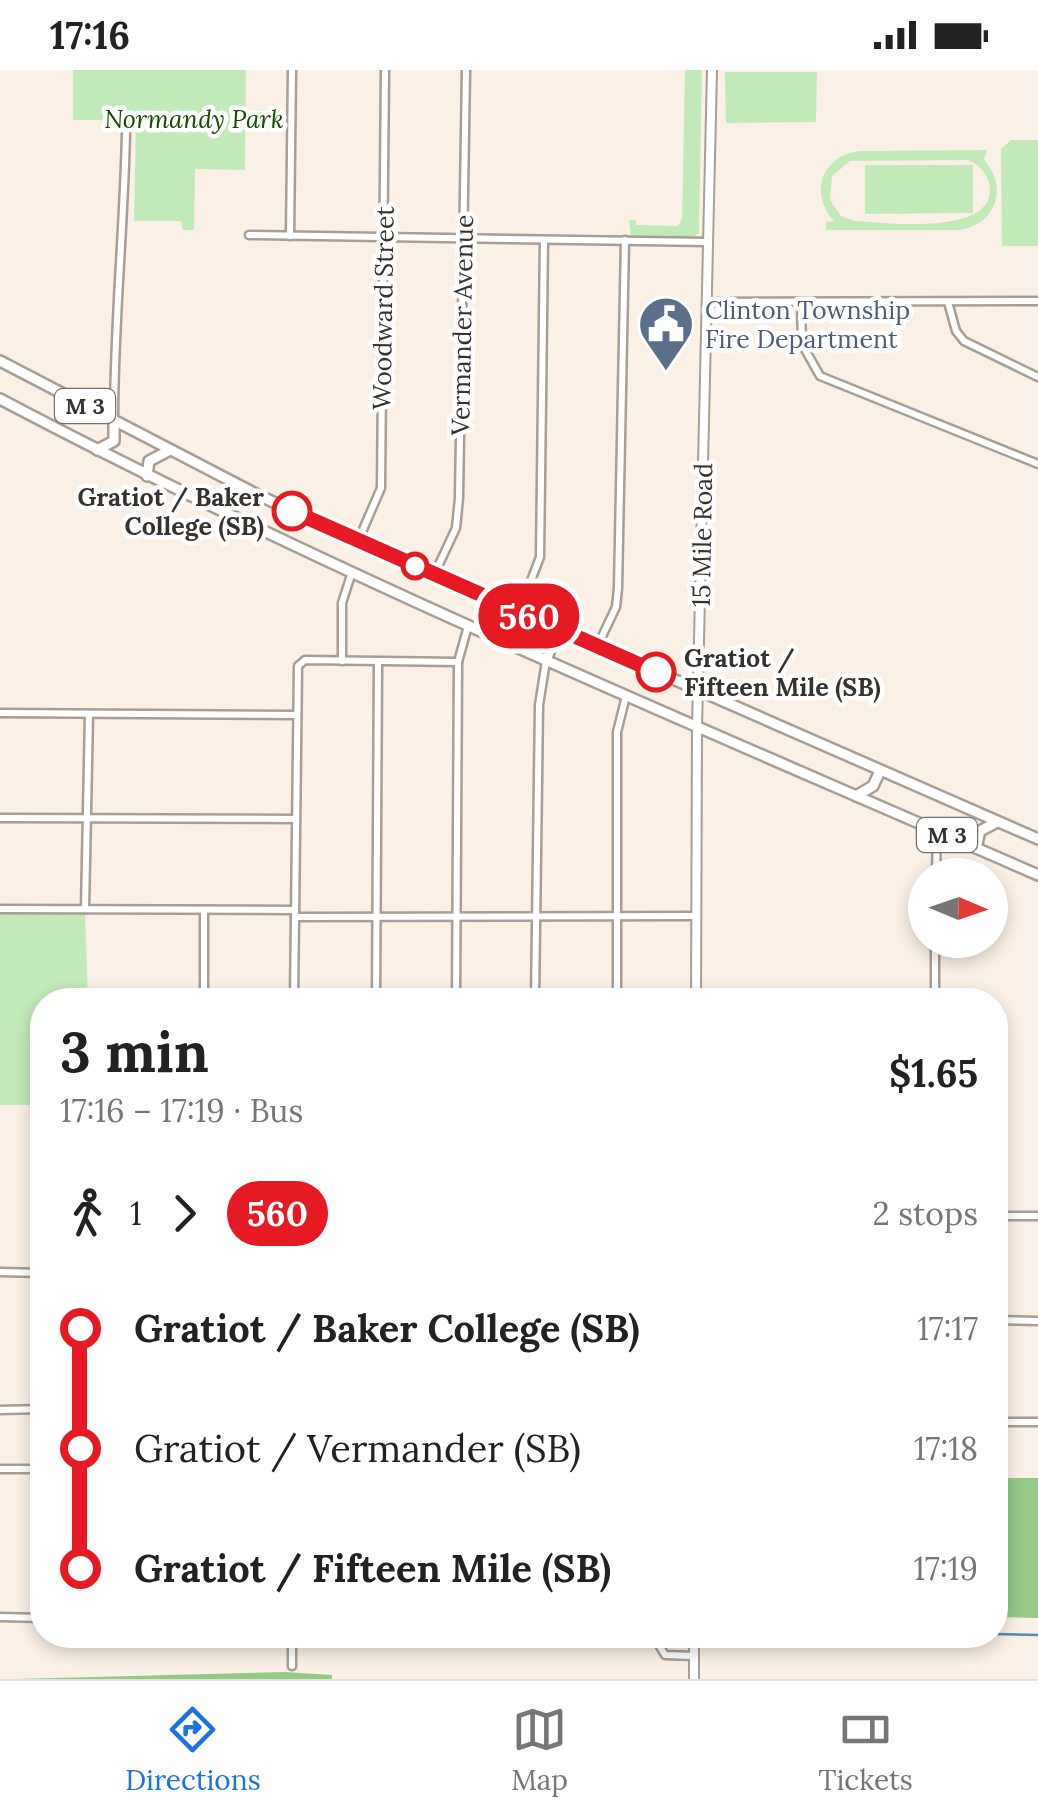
<!DOCTYPE html>
<html lang="en">
<head>
<meta charset="utf-8">
<style>
  :root { --surface:#fff; --page:#f2f2f2; --text:#222; --muted:#767676; --line:#e0e0e0; --accent:#1a73e8 }
  body { margin:0; font-family:Lora,serif; background:var(--page); color:var(--text); height:100vh; display:flex; flex-direction:column; font-size:38px; white-space:nowrap }
  * { box-sizing:border-box; margin:0 }
  p { font-size:32px; color:var(--muted) }
  .icon { flex:none; width:55px; height:55px; fill:none; stroke:currentColor; stroke-width:2; stroke-linecap:round; stroke-linejoin:round }
  .map { position:relative; flex:1; overflow:hidden }
  .sheet { position:absolute; left:30px; top:918px; width:978px; height:660px; display:flex; flex-direction:column; background:var(--surface); border-radius:40px; box-shadow:0 5px 15px #0003 }
  .sheet>* { flex:none }
  .badge { padding:0 20px; border-radius:32px; font-size:35px; line-height:65px }
  .needle { width:65px; rotate:92deg }
  .tools { position:absolute; left:908px; top:788px; display:grid; gap:20px }
  .tools a { display:grid; place-items:center; width:100px; height:100px; border-radius:50%; background:var(--surface); box-shadow:0 5px 15px #0003; font-size:50px }
  .map>.badge { position:absolute; translate:-50% -50%; box-shadow:0 0 0 5px #fff }
  .legs { display:flex; align-items:center; gap:15px; height:110px; padding:0 30px; font-size:32px }
  .legs p { margin-inline-start:auto }
  .summary { display:flex; align-items:center; justify-content:space-between; height:170px; padding:0 30px }
  h1 { font-size:55px; font-weight:700; line-height:75px }
  ul { padding:0 30px; list-style:none }
  li { display:flex; align-items:center; gap:35px; height:120px; font-size:38px }
  li i { display:grid; place-items:center; width:15px; height:100%; margin:0 12px; background:currentColor }
  li i::after { content:''; width:25px; height:25px; margin:-12px; border:8px solid; border-radius:50%; background:var(--surface) }
  li p { margin-inline-start:auto }
  li:first-child i { background:linear-gradient(#0000 50%,currentColor 0) }
  li:last-child i { background:linear-gradient(currentColor 50%,#0000 0) }
  .status { display:flex; justify-content:space-between; align-items:center; height:70px; padding:0 50px; background:var(--surface); direction:ltr }
  .status svg { height:28px; fill:currentColor }
  .tab-bar { display:flex; justify-content:space-around; align-items:center; height:140px; border-top:2px solid var(--line); background:var(--surface); font-size:28px; color:var(--muted) }
  .tab-bar a { display:grid; justify-items:center; gap:5px }
  .tab-bar .on { color:var(--accent) }
  .map>svg:first-child { display:block }
  .green { fill:#c2e9b8; fill-rule:evenodd }
  .forest { fill:#94ca86 }
  .lines { fill:none; stroke-linecap:round; stroke-linejoin:round }
  .stream { stroke:#588ab0; stroke-width:2.5 }
  .minor-casing { stroke:#a79e95; stroke-width:11 }
  .secondary-casing { stroke:#a79e95; stroke-width:12 }
  .primary-casing { stroke:#a79e95; stroke-width:14 }
  .minor { stroke:#fff; stroke-width:6 }
  .secondary { stroke:#fff; stroke-width:8 }
  .primary { stroke:#fff; stroke-width:9 }
  .line-1-casing { stroke:#fff; stroke-width:22 }
  .line-1 { stroke:#e51a23; stroke-width:15 }
  .stop-1-dot { fill:#fff; stroke:#e51a23; stroke-width:5 }
  .labels { text-anchor:middle; stroke-width:9; stroke-linejoin:round; paint-order:stroke }
  .shield { fill:#fff; stroke:#72706d; stroke-width:2.5 }
  .shield-label { font-size:22px; font-weight:bold; fill:#36332f }
  .park-label { font-size:25px; font-style:italic; fill:#174a03; stroke:#fff }
  .street-label { font-size:25px; fill:#36332f; stroke:#fff }
  .service-label { font-size:25px; fill:#4e5e75; stroke:#fff; text-anchor:start }
  .stop-label { font-size:25px; font-weight:bold; fill:#36332f; stroke:#fff; text-anchor:end }
</style>
</head>
<body>
<div class="status"><b>17:16</b><svg viewBox="0 0 49 12"><path d="M0 12V9h3v3zM5 12V6h3v6zM10 12V3h3v9zM15 12V0h3v12zM26 1h20v11H26zM47 4h2v5h-2z"/></svg></div>
<div class="map">
<svg width="1038" height="1609" viewBox="0 0 1038 1609">
  <rect width="100%" height="100%" fill="#faf0e6"/>
  <g class="green">
    <path d="M 73,0 L 246,0 L 245,100 L 195,99 L 194,160 L 183,160 L 181,151 L 134,151 L 136,50 L 73,50 Z"/>
    <path d="M 685,0 L 702,0 L 699,163 L 692,168 L 631,167 L 629,150 L 636,150 L 636,155 L 678,156 L 682,149 Z"/>
    <path d="M 725,2 L 817,2 L 816,52 L 726,53 Z"/>
    <path d="M 1011,70 L 1038,70 L 1038,176 L 1002,176 L 1001,79 Z"/>
    <path d="M 987,80 L 984,90 C 1009,117 996,155 959,160 L 826,160 L 826,152 L 834,151 C 809,123 822,85 860,81 ZM 968,90 C 981,96 990,106 990,121 C 989,165 887,153 855,151 L 841,146 L 830,130 L 832,106 L 850,91 Z"/>
    <path d="M 865,95 L 973,95 L 973,143 L 865,144 Z"/>
    <path d="M 0,842 L 85,843 L 88,930 L 42,930 L 42,1035 L 0,1035 Z"/>
  </g>
  <g class="forest">
    <path d="M 995,1408 L 1038,1408 L 1038,1548 L 995,1547 Z"/>
    <path d="M 285,1602 L 332,1605 L 332,1609 L 16,1609 Z"/>
  </g>
  <g class="lines">
    <path class="stream" d="M 995,1564 L 1038,1565"/>
    <g class="minor-casing">
      <g id="minor">
        <path d="M 249,165 L 708,172"/>
        <path d="M 290,166 L 292,0"/>
        <path d="M 708,232 L 1038,231"/>
        <path d="M 801,232 L 802,274 L 820,306 L 1038,394"/>
        <path d="M 948,232 L 956,261 L 964,271 L 1038,307"/>
        <path d="M 114,350 C 114,253 124,158 126,62"/>
        <path d="M 358,471 L 381,418 L 385,0"/>
        <path d="M 434,505 L 456,458 L 459,428 L 466,0"/>
        <path d="M 519,542 L 540,487 L 544,170"/>
        <path d="M 597,577 L 616,537 L 618,518 L 625,170"/>
        <path d="M 342,591 L 342,533 L 351,505"/>
        <path d="M 0,643 L 297,645"/>
        <path d="M 0,748 L 295,749"/>
        <path d="M 936,805 L 937,761"/>
        <path d="M 0,839 L 295,840"/>
        <path d="M 85,839 L 89,644"/>
        <path d="M 204,840 L 204,930"/>
        <path d="M 295,847 L 696,846"/>
        <path d="M 294,930 L 298,596 L 305,590 L 458,592"/>
        <path d="M 376,930 L 378,593"/>
        <path d="M 456,930 L 458,592 L 468,556"/>
        <path d="M 535,930 L 539,635 L 546,591"/>
        <path d="M 617,930 L 617,662 L 626,626"/>
        <path d="M 935,930 L 935,870"/>
        <path d="M 995,1146 L 1038,1146"/>
        <path d="M 0,1202 L 42,1203"/>
        <path d="M 995,1250 L 1038,1251"/>
        <path d="M 0,1340 L 42,1339"/>
        <path d="M 995,1352 L 1038,1352"/>
        <path d="M 0,1399 L 42,1399"/>
        <path d="M 0,1547 L 42,1548"/>
        <path d="M 292,1565 L 292,1596"/>
        <path d="M 653,1565 L 665,1585 L 694,1586"/>
      </g>
    </g>
    <g class="secondary-casing">
      <g id="secondary">
        <path d="M 696,930 L 697,658 L 712,0"/>
        <path d="M 694,1609 L 694,1565"/>
      </g>
    </g>
    <g class="primary-casing">
      <g id="primary">
        <path d="M 0,291 L 258,425 L 358,471 L 1038,769"/>
        <path d="M 0,329 C 337,507 689,652 1038,805"/>
        <path d="M 97,380 L 114,371 L 114,351"/>
        <path d="M 147,406 L 149,391 L 170,380"/>
        <path d="M 497,569 L 512,561 L 519,542"/>
        <path d="M 546,591 L 552,574 L 570,564"/>
        <path d="M 856,726 L 873,716 L 880,701"/>
        <path d="M 976,778 L 980,761 L 997,752"/>
      </g>
    </g>
    <use href="#minor" class="minor"/>
    <use href="#secondary" class="secondary"/>
    <use href="#primary" class="primary"/>
  </g>
  <g class="lines">
    <g class="line-1-casing">
      <path id="line-1" d="M 292,441 L 656,602"/>
    </g>
    <use href="#line-1" class="line-1"/>
  </g>
  <defs>
    <g id="civic-pin" transform="scale(2.875)"><path d="M0 17L-7.5 6A9.5 9.5 0 1 1 7.5 6Z" fill="#5c6f8a" stroke="#fff"/><path d="M-.6-6.5H3V-4.5H.6V-3L4-1V1h2V6H-6V1h2V-1L-.6-3ZM-1.2 2.5V6h2.4V2.5Z" fill="#fff"/></g>
  </defs>
  <g fill-rule="evenodd">
    <use href="#civic-pin" x="666" y="254"/>
  </g>
  <g class="stop-1-dot">
    <circle cx="292" cy="441" r="18"/>
    <circle cx="415" cy="496" r="12"/>
    <circle cx="656" cy="602" r="18"/>
  </g>
  <g class="labels">
    <g class="shield">
      <rect x="55" y="319" width="60" height="34" rx="8"/>
      <rect x="917" y="748" width="60" height="34" rx="8"/>
    </g>
    <g class="shield-label">
      <text x="85" y="344">M 3</text>
      <text x="947" y="773">M 3</text>
    </g>
    <g class="park-label">
      <text x="194" y="58">Normandy Park</text>
    </g>
    <g class="street-label">
      <text transform="translate(383 238) rotate(-89)" y="9">Woodward Street</text>
      <text transform="translate(462 255) rotate(-89)" y="9">Vermander Avenue</text>
      <text transform="translate(702 465) rotate(-89)" y="9">15 Mile Road</text>
    </g>
    <g class="service-label">
      <text x="705" y="249">Clinton Township<tspan x="705" dy="29">Fire Department</tspan></text>
    </g>
    <g class="stop-label">
      <text x="264" y="436">Gratiot / Baker<tspan x="264" dy="29">College (SB)</tspan></text>
      <text x="684" y="597" text-anchor="start">Gratiot /<tspan x="684" dy="29">Fifteen Mile (SB)</tspan></text>
    </g>
  </g>
</svg>
<div class="tools">
<a><svg class="needle" viewBox="-14 -14 28 28"><path d="M0-13l5 13h-10z" fill="#e53935"/><path d="M0 13l5-13h-10z" fill="#767676"/></svg></a>
</div>
<b class="badge" style="left:529px;top:546px;background:#e51a23;color:#fff">560</b>
<section class="sheet">
<div class="summary"><div><h1>3 min</h1><p>17:16 – 17:19 · Bus</p></div><b>$1.65</b></div>
<div class="legs"><svg class="icon" aria-label="walk" viewBox="0 0 24 24"><circle cx="13" cy="4" r="2"/><path d="M13 8l-2 6 4 7M11 14l-3 7M7 12l3-4h3l4 4"/></svg>1<svg class="icon" aria-label="forward" viewBox="0 0 24 24"><path d="M9 5l7 7-7 7"/></svg><b class="badge" style="background:#e51a23;color:#fff">560</b><p>2 stops</p></div>
<ul>
<li><i style="color:#e51a23"></i><b>Gratiot / Baker College (SB)</b><p>17:17</p></li>
<li><i style="color:#e51a23"></i><span>Gratiot / Vermander (SB)</span><p>17:18</p></li>
<li><i style="color:#e51a23"></i><b>Gratiot / Fifteen Mile (SB)</b><p>17:19</p></li>
</ul>
</section>
</div>
<nav class="tab-bar">
<a class="on"><svg class="icon" aria-label="directions" viewBox="0 0 24 24"><path d="M12 3l9 9-9 9-9-9zM9 14v-3h6M13 9l2 2-2 2"/></svg>Directions</a>
<a><svg class="icon" aria-label="map" viewBox="0 0 24 24"><path d="M3 6l6-2 6 2 6-2v14l-6 2-6-2-6 2zM9 4v14M15 6v14"/></svg>Map</a>
<a><svg class="icon" aria-label="tickets" viewBox="0 0 24 24"><path d="M3 7h18v10H3zM15 7v10"/></svg>Tickets</a>
</nav>
</body>
</html>
